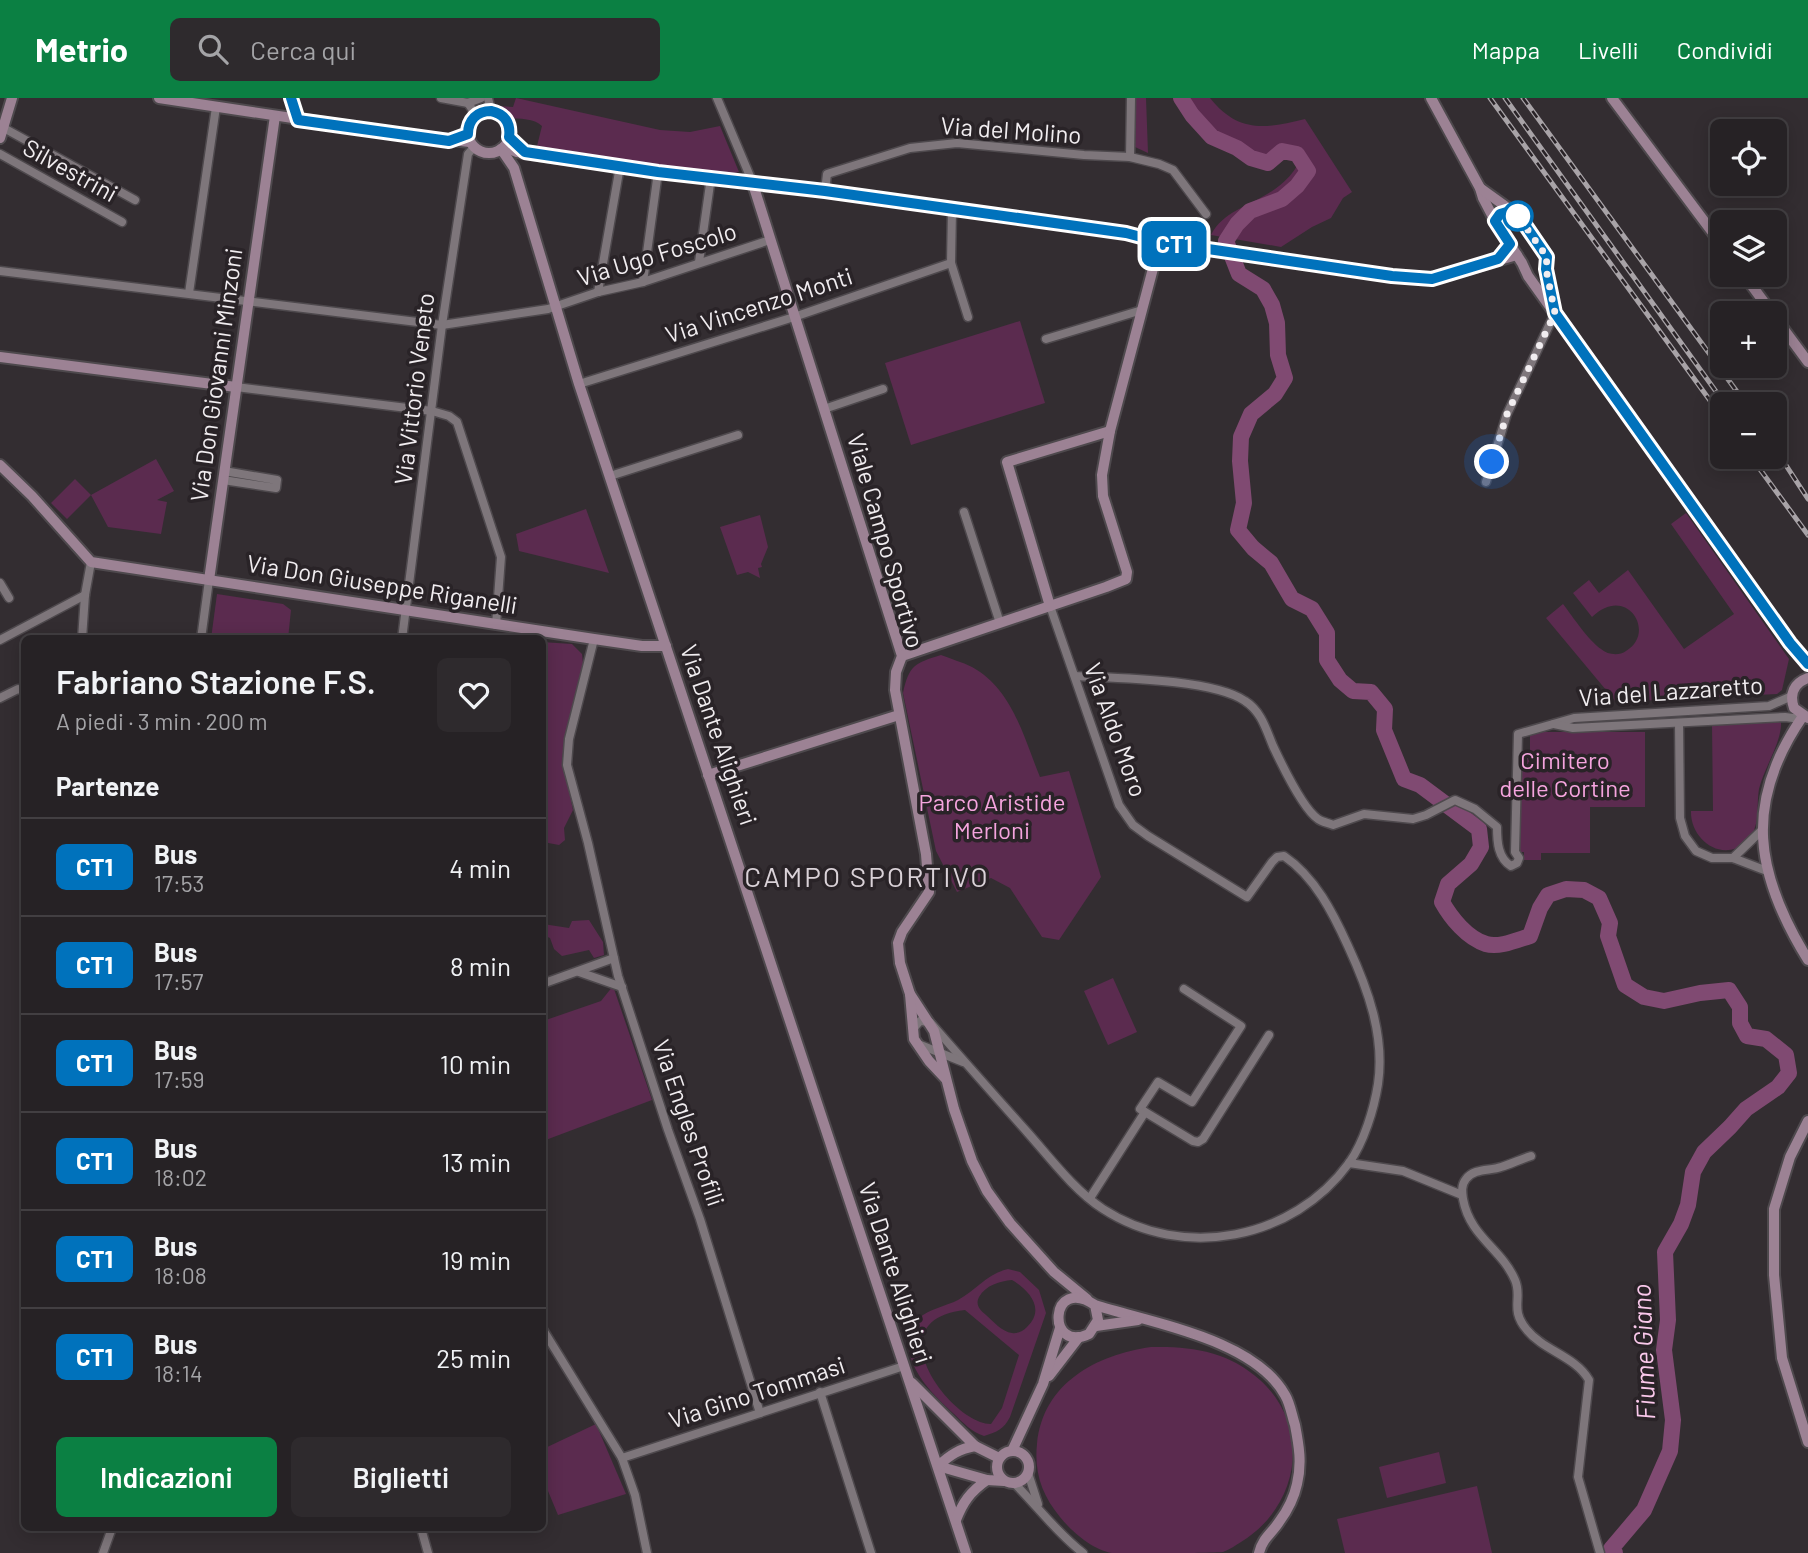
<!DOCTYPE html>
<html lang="it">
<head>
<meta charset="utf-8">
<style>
  :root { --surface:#262225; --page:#2e2a2d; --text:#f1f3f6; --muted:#a4a4a7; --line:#423f42; --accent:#0b8043 }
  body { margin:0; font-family:Barlow,sans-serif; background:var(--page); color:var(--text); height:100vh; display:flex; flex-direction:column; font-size:26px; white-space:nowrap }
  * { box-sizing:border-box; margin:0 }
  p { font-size:23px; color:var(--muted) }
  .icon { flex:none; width:38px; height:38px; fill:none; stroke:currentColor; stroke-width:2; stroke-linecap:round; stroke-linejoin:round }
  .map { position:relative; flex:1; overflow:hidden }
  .drawer { position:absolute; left:21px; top:537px; width:525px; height:896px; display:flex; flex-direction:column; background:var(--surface); border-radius:10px; box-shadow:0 4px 18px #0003,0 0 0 2px var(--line) }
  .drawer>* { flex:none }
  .badge { padding:0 14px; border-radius:10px; font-size:24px; line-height:46px }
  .fabs { position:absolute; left:1710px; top:21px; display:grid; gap:14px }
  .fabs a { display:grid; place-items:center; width:77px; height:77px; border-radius:10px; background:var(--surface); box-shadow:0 4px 18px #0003,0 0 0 2px var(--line); font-size:35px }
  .you { position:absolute; width:35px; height:35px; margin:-18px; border:5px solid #fff; border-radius:50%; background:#1a73e8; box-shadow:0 0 0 10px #1a73e833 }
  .map>.badge { position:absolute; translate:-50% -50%; box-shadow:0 0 0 4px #fff }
  h2 { padding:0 35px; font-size:26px; line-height:63px }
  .round { display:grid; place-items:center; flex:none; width:74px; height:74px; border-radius:10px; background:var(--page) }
  .headline { display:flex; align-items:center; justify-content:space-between; height:119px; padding:0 35px }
  h1 { font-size:33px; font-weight:600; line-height:52px }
  .action { display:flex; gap:14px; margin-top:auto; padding:14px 35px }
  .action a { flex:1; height:80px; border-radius:10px; background:var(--accent); color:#fff; font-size:28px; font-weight:600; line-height:80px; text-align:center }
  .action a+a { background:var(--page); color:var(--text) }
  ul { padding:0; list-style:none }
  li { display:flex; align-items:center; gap:21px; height:98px; padding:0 35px; border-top:2px solid var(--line) }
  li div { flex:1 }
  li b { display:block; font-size:26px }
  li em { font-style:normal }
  li .badge { min-width:77px; font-weight:700; text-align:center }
  header { display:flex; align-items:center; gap:42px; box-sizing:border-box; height:98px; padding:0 35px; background:var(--accent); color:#fff }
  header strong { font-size:33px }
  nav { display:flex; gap:38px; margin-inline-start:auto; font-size:24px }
  .search { width:490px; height:63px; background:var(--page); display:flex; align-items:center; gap:18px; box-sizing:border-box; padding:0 24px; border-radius:10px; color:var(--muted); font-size:26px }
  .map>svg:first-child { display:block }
  .green { fill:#5b2b4f; fill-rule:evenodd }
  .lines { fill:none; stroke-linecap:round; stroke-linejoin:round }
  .river { stroke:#804a72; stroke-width:16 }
  .street-casing { stroke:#4e494d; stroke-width:11 }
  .secondary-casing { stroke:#4e494d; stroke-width:14 }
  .street { stroke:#7e767b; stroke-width:8 }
  .secondary { stroke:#9c8294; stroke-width:10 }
  .rail-casing { stroke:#a8a3a7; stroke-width:5 }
  .rail { stroke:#292327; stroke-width:2.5; stroke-dasharray:8; stroke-linecap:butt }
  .line-casing { stroke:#fff; stroke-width:16 }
  .line { stroke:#0072bc; stroke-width:10 }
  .walk { stroke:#f1edf0; stroke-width:7; stroke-dasharray:0 12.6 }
  .stop-dot { fill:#fff; stroke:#0072bc; stroke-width:3.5 }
  .labels { text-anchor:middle; stroke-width:7; stroke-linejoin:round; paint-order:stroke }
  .street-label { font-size:24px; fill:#f1edf0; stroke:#292327 }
  .park-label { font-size:24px; fill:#f5a4de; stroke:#292327 }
  .water-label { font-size:26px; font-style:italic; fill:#fac8eb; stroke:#292327 }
  .quarter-label { font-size:28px; letter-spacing:2px; fill:#dad2d8; stroke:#292327 }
</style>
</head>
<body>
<header>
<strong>Metrio</strong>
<div class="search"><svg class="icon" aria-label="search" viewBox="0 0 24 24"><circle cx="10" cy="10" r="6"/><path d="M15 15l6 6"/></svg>Cerca qui</div>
<nav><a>Mappa</a><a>Livelli</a><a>Condividi</a></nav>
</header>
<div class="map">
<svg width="1808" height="1455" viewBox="0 0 1808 1455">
  <rect width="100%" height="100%" fill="#332d31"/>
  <g class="green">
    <path d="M 516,0 L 660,32 L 690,34 L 720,28 L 739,74 L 725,77 L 537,48 L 542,28 C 534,20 520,21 508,20 L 499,8 L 513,9 Z"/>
    <path d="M 1136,0 L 1146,0 L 1148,55 L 1135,49 Z"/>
    <path d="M 1176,0 L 1210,0 C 1238,35 1265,31 1305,21 L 1352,94 L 1343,100 L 1331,120 L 1312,129 L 1281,149 L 1211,137 C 1229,101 1284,107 1304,54 L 1261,71 L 1210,30 L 1190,9 Z"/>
    <path d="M 1020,223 L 1045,305 L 911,347 L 885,265 Z"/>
    <path d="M 156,361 L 174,393 L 157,402 L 167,404 L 161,436 L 108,429 L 91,397 L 67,421 L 51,405 L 75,381 L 91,397 Z"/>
    <path d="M 586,411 L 609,475 L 519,453 L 516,436 Z"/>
    <path d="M 1686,415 L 1789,561 L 1782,592 L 1777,596 L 1616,604 L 1546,520 L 1563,506 C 1573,519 1588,542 1601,551 C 1608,557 1619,558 1626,553 C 1657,535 1627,485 1592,519 L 1573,495 L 1589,482 L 1599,495 L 1628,472 L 1684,551 L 1734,516 L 1671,426 Z"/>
    <path d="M 760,417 L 768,449 L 761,466 L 762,469 L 758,470 L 760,480 L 748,474 L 737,477 L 720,429 Z"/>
    <path d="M 217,496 L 283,506 L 291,512 L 288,541 L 211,541 Z"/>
    <path d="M 542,544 L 572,546 L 582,556 L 583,565 L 562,659 L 573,712 L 564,730 L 565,742 L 559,747 L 543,744 Z"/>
    <path d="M 941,557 C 951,561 962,564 972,569 C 1013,592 1023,638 1040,679 L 1069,673 L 1101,779 L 1059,842 L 1042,839 L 1010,790 L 991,780 L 957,794 L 936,753 L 903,595 C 909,567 915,565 941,557 Z"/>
    <path d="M 1781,624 C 1782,644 1764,670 1759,691 C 1756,709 1761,729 1747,743 C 1723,766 1690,742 1691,713 L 1713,713 L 1712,627 Z"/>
    <path d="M 1530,634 L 1645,634 L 1645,709 L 1590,709 L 1590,755 L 1541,755 L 1541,762 L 1524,762 L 1524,754 L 1519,754 L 1519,652 L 1530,652 Z"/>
    <path d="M 589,822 L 603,844 L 604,857 L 594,860 L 589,852 L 562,858 L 554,851 L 550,840 L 543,837 L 543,826 L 569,830 L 572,823 Z"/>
    <path d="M 1113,880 L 1137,934 L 1108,947 L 1084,893 Z"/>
    <path d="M 613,888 L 652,1002 L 543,1043 L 543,923 L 601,903 Z"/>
    <path d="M 1008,1171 L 1020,1174 L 1039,1192 L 1046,1215 L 1010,1319 C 1004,1331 997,1334 984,1338 C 972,1334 963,1325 954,1316 C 932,1296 897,1263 913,1229 C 914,1227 917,1222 919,1220 C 929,1211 946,1208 958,1202 C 976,1192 987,1176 1008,1171 ZM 1012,1182 C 1029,1192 1046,1211 1027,1229 C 1023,1233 1018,1236 1012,1235 C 1002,1234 993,1223 986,1217 C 980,1212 975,1207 979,1199 C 986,1187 1000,1183 1012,1182 ZM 965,1212 L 1019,1257 L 1002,1310 L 991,1326 C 953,1327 872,1222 965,1212 Z"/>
    <path d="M 1151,1249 C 1191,1248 1228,1253 1260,1282 C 1312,1329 1300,1408 1241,1444 C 1236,1447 1229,1452 1223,1454 C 1209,1455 1180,1455 1165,1455 C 1148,1455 1128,1455 1112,1455 C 1093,1452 1072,1434 1060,1419 C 1042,1397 1034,1375 1037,1346 C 1043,1285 1096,1257 1151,1249 Z"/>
    <path d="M 596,1326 L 626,1396 L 558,1417 L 543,1381 L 543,1351 Z"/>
    <path d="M 1439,1354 L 1446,1385 L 1387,1400 L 1379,1369 Z"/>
    <path d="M 1477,1388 L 1492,1455 L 1345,1455 L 1337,1421 Z"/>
  </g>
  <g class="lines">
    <path class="river" d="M 1181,0 L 1192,17 L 1212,39 L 1237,50 L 1251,60 L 1268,65 L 1282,53 L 1297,56 L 1308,73 L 1297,88 L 1282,101 L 1250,113 L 1237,126 L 1226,143 L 1239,176 L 1263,191 L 1272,207 L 1277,225 L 1278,257 L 1285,280 L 1275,296 L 1251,316 L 1241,339 L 1240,363 L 1244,405 L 1238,432 L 1253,450 L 1271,465 L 1292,501 L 1312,511 L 1327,535 L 1327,562 L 1340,582 L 1353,593 L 1371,594 L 1385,611 L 1384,632 L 1404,681 L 1420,687 L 1479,731 L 1481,749 L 1471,766 L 1448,786 L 1442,804 C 1451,820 1467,840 1486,846 C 1499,850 1517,842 1530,838 L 1540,810 L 1548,797 L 1566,791 L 1584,792 L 1599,800 L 1610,825 L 1608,838 L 1625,887 L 1644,899 L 1664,903 L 1700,895 L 1729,892 L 1740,909 L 1740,925 L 1747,938 L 1766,941 L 1786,957 L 1789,975 L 1778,989 L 1746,1011 L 1730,1029 L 1704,1054 L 1693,1074 L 1688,1107 L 1681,1126 L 1665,1154 L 1668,1222 L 1664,1252 L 1673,1322 L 1670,1353 L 1644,1412 L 1611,1451 L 1615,1455"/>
    <g class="street-casing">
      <g id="street">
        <path d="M 291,0 L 298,22"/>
        <path d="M 441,0 L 468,5 L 481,0"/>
        <path d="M 488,0 L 491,13"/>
        <path d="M 717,0 L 752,83"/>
        <path d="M 468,5 L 476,17"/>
        <path d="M 0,28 L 135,102"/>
        <path d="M 0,56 L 122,124"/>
        <path d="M 1130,59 L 1131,0"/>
        <path d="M 825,93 L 827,76 L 910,50 L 957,45 L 1084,57 L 1130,59 L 1159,66 L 1173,72 L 1206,116"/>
        <path d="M 952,112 L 951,165 L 968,219"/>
        <path d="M 699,164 L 711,79"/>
        <path d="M 0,173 L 442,227 L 548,211 L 598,194 L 643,184 L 770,142"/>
        <path d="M 643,184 L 658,74"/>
        <path d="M 598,194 L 620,68"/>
        <path d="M 189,195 L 216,9"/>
        <path d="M 1046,241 L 1142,212"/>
        <path d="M 579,286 L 794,219 L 951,165"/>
        <path d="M 236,289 L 432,313 L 449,318 L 457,324 L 501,459 L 496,527"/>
        <path d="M 824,311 L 883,291"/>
        <path d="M 610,378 L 738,337"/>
        <path d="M 223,382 L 276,390 L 277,382 L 224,373"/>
        <path d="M 1486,384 L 1507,316 L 1555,215"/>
        <path d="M 964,414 L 1000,525"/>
        <path d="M 0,485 L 9,500"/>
        <path d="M 82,541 L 85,497 L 91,464"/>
        <path d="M 201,541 L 209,482"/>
        <path d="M 402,541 L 442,227 L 468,56 L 474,49"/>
        <path d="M 594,541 L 569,641 L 567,667 L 588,745 L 618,878 L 668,1032 L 700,1121 L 760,1315"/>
        <path d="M 0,542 L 85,497"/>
        <path d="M 1075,578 C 1116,580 1213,581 1245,603 C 1261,613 1266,631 1273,648 C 1281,665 1303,711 1318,721 C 1322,724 1329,725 1333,727 L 1364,716 L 1413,721 L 1426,717 L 1455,702 L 1475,711 L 1497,729 C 1497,744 1498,760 1511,768 L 1517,765 L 1519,760 L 1515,754 L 1518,636 L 1574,620 L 1769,608 L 1792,598"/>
        <path d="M 0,600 L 18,591 L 24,593"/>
        <path d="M 1679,625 L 1680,720 L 1685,738 L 1696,753 L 1712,760 L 1733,760 L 1767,773"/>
        <path d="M 1554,626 L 1573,630 L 1785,619 L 1801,621"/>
        <path d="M 1733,760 L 1762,732"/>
        <path d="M 579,874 L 622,889"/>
        <path d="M 542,886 L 614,860"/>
        <path d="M 1184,891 L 1241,928 L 1192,1004 L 1158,984 L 1140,1011 L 1193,1043 L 1198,1044 L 1203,1041 L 1269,937"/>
        <path d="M 914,930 L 920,923 L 930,924 C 962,961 995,998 1028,1035 C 1051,1061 1074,1092 1103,1111 C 1183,1163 1293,1142 1349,1065 C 1364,1044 1374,1011 1378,986 C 1385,938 1368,891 1348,848 C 1333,815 1315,779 1284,758 L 1277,759 L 1272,764 L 1247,799 L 1148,738 L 1133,727 L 1119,707 L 1050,508"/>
        <path d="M 918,946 L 963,964"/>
        <path d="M 1531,1058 C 1521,1061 1511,1066 1501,1069 C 1490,1073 1474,1070 1466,1081 C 1461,1087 1462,1094 1463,1101 C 1470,1139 1501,1150 1515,1182 C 1523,1200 1509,1211 1527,1232 C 1544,1253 1575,1258 1589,1282 L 1578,1379 L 1600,1455"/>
        <path d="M 1349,1065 L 1403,1073 L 1462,1097"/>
        <path d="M 1090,1100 L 1145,1014"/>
        <path d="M 542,1230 L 622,1360 L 635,1397 L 647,1455"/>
        <path d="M 820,1294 L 871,1455"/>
        <path d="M 622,1360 L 904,1268"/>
        <path d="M 1028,1375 L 1038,1406"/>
        <path d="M 1015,1386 C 1038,1409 1057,1435 1083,1455"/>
        <path d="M 421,1430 L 428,1455"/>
        <path d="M 103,1455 L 112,1430"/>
      </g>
    </g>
    <g class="secondary-casing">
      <g id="secondary">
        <path d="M 159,0 L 405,37 L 470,44"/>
        <path d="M 1431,0 L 1480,90 L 1483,100 L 1495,123"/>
        <path d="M 1612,0 L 1722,147"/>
        <circle cx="489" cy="34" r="21"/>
        <path d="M 0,40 L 12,0"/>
        <path d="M 504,49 L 517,54 L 658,74 L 825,93 L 1126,135 L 1160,144 L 1392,178 L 1432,181 L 1517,157"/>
        <path d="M 501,51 L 514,70 L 579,286 L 966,1455"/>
        <path d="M 752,83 L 902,558 L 896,574 L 895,592 L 926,756 L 929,794 L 902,834 L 898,845 L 900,865 L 910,896 L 934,933 L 954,1011 L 972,1063 L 987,1093 L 1010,1125 L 1054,1174 L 1087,1201"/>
        <path d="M 1480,90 L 1519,118 L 1547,158 L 1546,171 L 1554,211"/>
        <path d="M 1510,113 L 1500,116 L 1495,123 L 1522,165 L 1528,178 L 1790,545 L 1808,566"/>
        <path d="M 1744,177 L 1772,215"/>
        <path d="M 1774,218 L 1808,264"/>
        <path d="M 0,259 L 236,289"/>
        <path d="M 0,367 L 32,398 L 91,464 L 594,541 L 642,548 L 666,548"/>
        <path d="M 209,482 L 275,18"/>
        <path d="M 1050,508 L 1007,364 L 1110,333"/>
        <path d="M 902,558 L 1106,489 L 1126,481 L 1127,474 L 1103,398 L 1102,377 L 1110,333 L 1160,144"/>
        <path d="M 1808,580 C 1794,585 1789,596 1794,610 L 1808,620"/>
        <path d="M 1803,618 C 1743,705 1755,776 1808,862"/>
        <path d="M 708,677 L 899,617"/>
        <path d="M 910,896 L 914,941 L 929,963 L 945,980"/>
        <path d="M 1808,1023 L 1790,1059 L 1774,1111 L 1774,1177 L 1782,1260 L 1808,1344"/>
        <path d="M 1095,1207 L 1098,1222 L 1089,1236 C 1046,1256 1049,1176 1095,1207 C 1151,1225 1254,1241 1285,1297 C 1290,1305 1292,1318 1295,1327 C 1299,1348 1302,1365 1297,1386 C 1294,1400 1288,1412 1279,1424 C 1272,1435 1262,1441 1259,1455"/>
        <path d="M 1096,1228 L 1138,1222"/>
        <path d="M 1049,1278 L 1079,1239"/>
        <path d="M 912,1285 L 975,1348 L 999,1360"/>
        <circle cx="1013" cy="1369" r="16"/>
        <path d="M 1012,1353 L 1043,1286 L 1060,1230"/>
        <path d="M 938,1368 L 987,1382 L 1004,1383"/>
        <path d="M 938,1368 C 950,1357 959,1351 975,1348"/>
        <path d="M 956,1422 C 963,1404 970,1394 987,1382"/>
      </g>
    </g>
    <use href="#street" class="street"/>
    <use href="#secondary" class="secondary"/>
    <g class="rail-casing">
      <g id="rail">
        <path d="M 1490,0 L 1722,319"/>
        <path d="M 1505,0 L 1725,306"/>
        <path d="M 1523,0 L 1746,306"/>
        <path d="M 1774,349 L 1808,401"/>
        <path d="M 1751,359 L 1808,437"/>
      </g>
    </g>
    <use href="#rail" class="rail"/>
  </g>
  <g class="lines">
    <g class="line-casing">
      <path id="line" d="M 291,0 L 298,22 L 449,43 L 468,36 C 468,22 477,13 491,13 C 505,16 511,25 509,39 L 525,54 L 658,74 L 825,93 L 1126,135 L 1160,144 L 1392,178 L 1432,181 L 1498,161 L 1510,146 L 1495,123 L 1500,116 L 1510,113 L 1519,118 L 1547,159 L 1546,171 L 1555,215 L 1790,545 L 1808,566"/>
    </g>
    <use href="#line" class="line"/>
    <path class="walk" d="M 1492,364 L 1507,316 L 1555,215 L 1546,171 L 1547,159 L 1518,118"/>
  </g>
  <circle class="stop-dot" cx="1518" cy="118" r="14"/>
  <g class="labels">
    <g class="street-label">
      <text transform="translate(1011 33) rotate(4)" y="8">Via del Molino</text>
      <text transform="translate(70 73) rotate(29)" y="8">Silvestrini</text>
      <text transform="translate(657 157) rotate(-17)" y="8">Via Ugo Foscolo</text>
      <text transform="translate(759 208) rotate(-18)" y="8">Via Vincenzo Monti</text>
      <text transform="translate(217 277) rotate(-82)" y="8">Via Don Giovanni Minzoni</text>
      <text transform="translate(415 291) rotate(-83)" y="8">Via Vittorio Veneto</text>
      <text transform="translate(885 443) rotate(74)" y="8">Viale Campo Sportivo</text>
      <text transform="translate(382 487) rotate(9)" y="8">Via Don Giuseppe Riganelli</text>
      <text transform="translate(1671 594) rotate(-4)" y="8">Via del Lazzaretto</text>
      <text transform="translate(1115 632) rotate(70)" y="8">Via Aldo Moro</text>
      <text transform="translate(718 637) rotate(71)" y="8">Via Dante Alighieri</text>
      <text transform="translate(688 1025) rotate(71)" y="8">Via Engles Profili</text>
      <text transform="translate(895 1175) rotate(72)" y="8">Via Dante Alighieri</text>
      <text transform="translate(757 1295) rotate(-18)" y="8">Via Gino Tommasi</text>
    </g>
    <g class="park-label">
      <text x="1565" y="671">Cimitero<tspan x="1565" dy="28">delle Cortine</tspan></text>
      <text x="992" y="713">Parco Aristide<tspan x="992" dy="28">Merloni</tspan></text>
    </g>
    <g class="water-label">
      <text transform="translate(1644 1254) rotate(-92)" y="9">Fiume Giano</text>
    </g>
    <g class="quarter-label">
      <text x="867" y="789">CAMPO SPORTIVO</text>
    </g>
  </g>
</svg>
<div class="fabs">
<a><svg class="icon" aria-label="locate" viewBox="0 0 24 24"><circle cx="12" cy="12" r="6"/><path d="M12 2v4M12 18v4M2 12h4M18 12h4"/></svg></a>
<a><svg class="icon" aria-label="layers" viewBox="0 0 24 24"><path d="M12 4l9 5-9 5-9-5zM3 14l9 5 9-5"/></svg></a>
<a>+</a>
<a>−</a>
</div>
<div class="you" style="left:1492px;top:364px"></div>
<b class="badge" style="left:1174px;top:146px;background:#0072bc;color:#fff">CT1</b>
<section class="drawer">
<div class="headline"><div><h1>Fabriano Stazione F.S.</h1><p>A piedi · 3 min · 200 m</p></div><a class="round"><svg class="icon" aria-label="heart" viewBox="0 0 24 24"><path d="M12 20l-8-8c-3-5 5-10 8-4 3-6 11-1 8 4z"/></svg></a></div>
<h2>Partenze</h2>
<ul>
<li><span class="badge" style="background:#0072bc;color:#fff">CT1</span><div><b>Bus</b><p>17:53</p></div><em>4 min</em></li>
<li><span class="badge" style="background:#0072bc;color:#fff">CT1</span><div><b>Bus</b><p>17:57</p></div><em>8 min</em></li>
<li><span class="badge" style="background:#0072bc;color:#fff">CT1</span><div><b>Bus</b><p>17:59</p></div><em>10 min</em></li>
<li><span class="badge" style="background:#0072bc;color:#fff">CT1</span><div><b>Bus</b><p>18:02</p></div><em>13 min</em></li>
<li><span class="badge" style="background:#0072bc;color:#fff">CT1</span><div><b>Bus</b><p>18:08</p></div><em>19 min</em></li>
<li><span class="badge" style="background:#0072bc;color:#fff">CT1</span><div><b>Bus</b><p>18:14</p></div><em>25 min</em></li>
</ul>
<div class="action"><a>Indicazioni</a><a>Biglietti</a></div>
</section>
</div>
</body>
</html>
